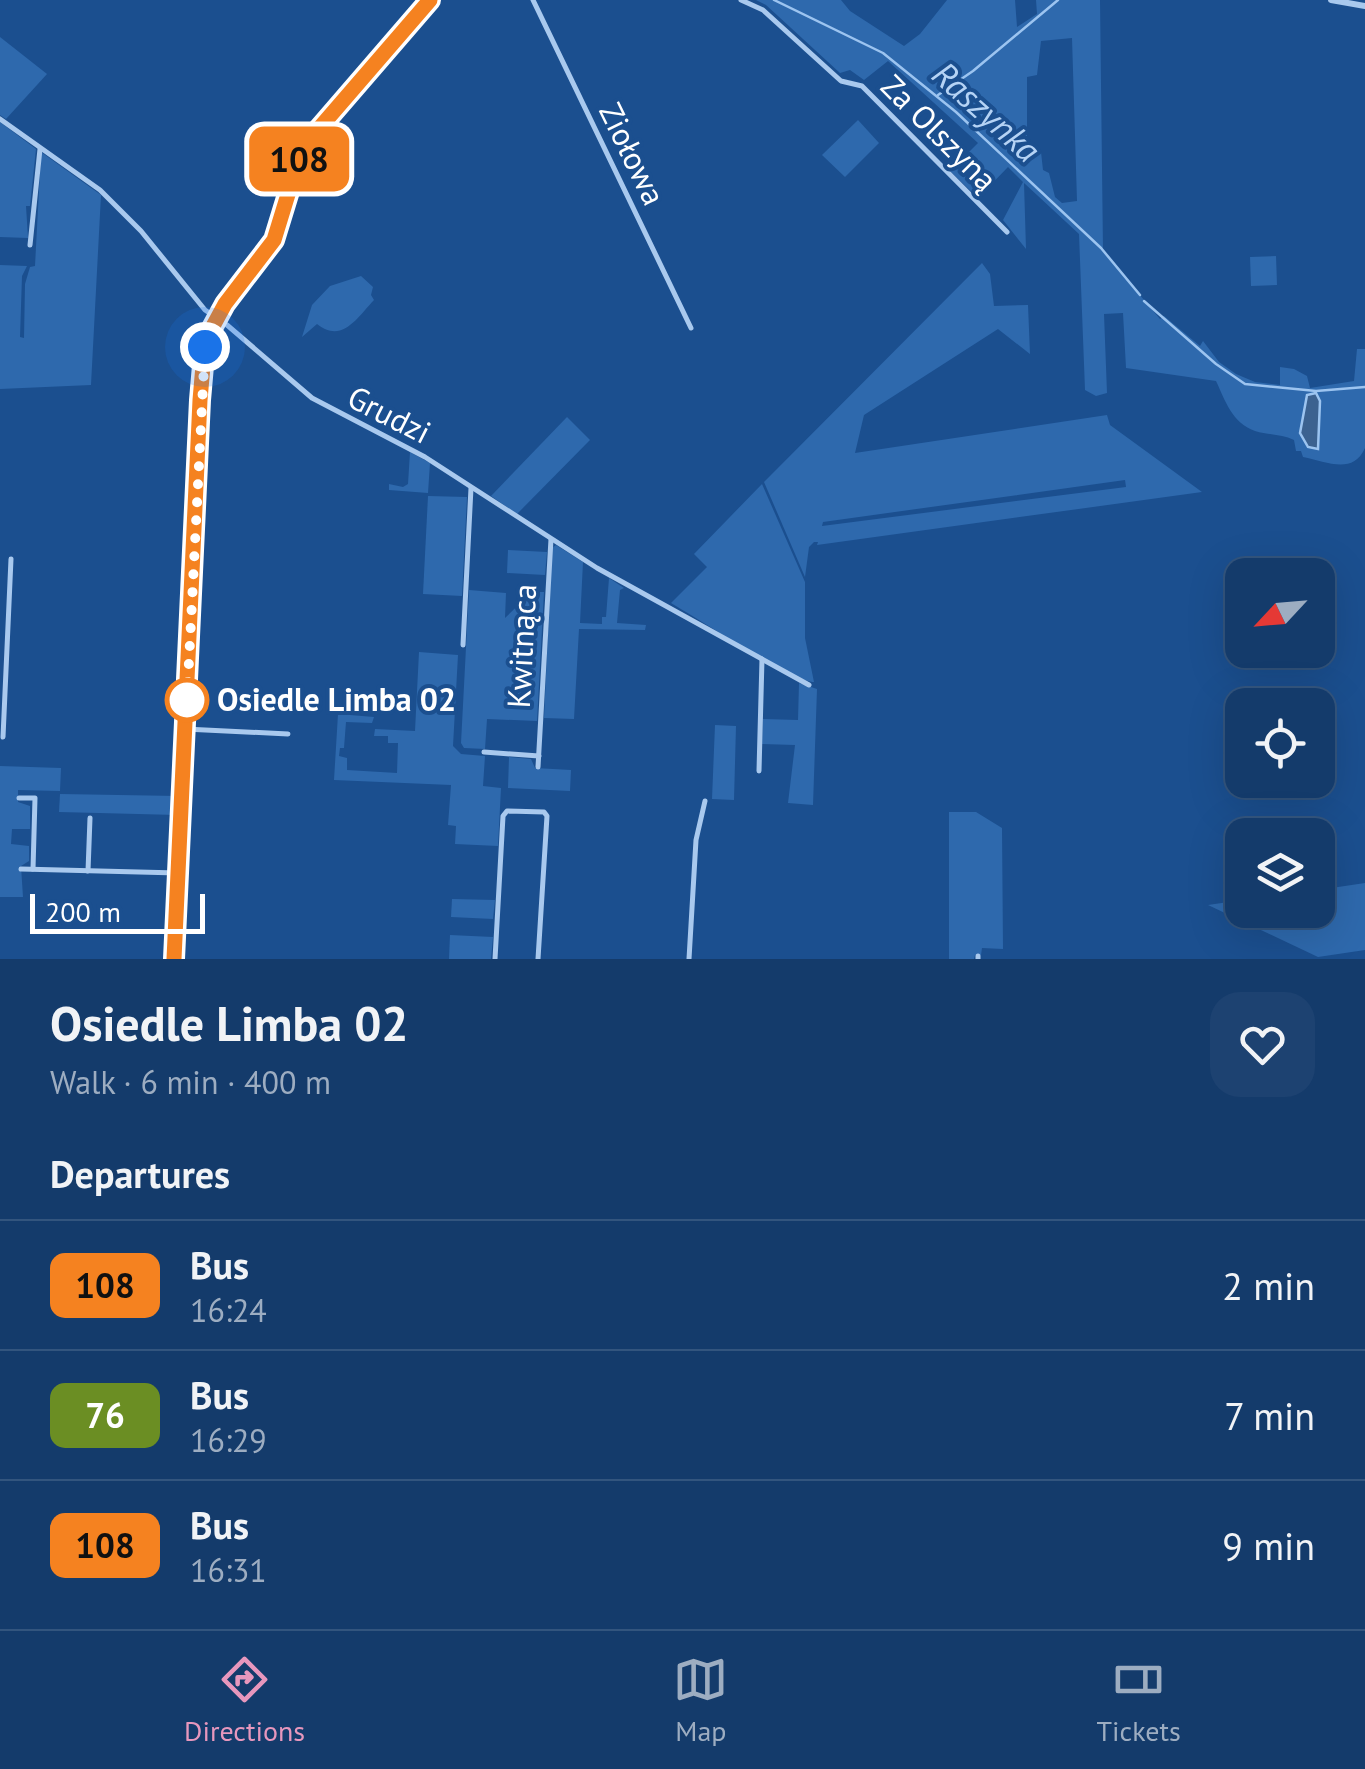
<!DOCTYPE html>
<html lang="en">
<head>
<meta charset="utf-8">
<style>
  :root { --surface:#143b6b; --page:#1d4271; --text:#f1f3f6; --muted:#9dadc1; --line:#33557e; --accent:#e797bd }
  body { margin:0; font-family:"PT Sans",sans-serif; background:var(--page); color:var(--text); height:100vh; display:flex; flex-direction:column; font-size:38px; white-space:nowrap }
  * { box-sizing:border-box; margin:0 }
  p { font-size:32px; color:var(--muted) }
  .icon { flex:none; width:55px; height:55px; fill:none; stroke:currentColor; stroke-width:2; stroke-linecap:round; stroke-linejoin:round }
  .map { position:relative; height:959px; overflow:hidden }
  .details { display:flex; flex-direction:column; background:var(--surface); flex:1 }
  .details>* { flex:none }
  .badge { padding:0 20px; border-radius:15px; font-size:35px; line-height:65px }
  .needle { width:65px; rotate:244deg }
  .fabs { position:absolute; left:1225px; top:558px; display:grid; gap:20px }
  .fabs a { display:grid; place-items:center; width:110px; height:110px; border-radius:20px; background:var(--surface); box-shadow:0 10px 40px #0002,0 0 0 2px var(--line); font-size:50px }
  .scale { position:absolute; left:30px; bottom:25px; width:175px; box-sizing:border-box; padding-left:10px; border:5px solid #fff; border-top:0; font-size:28px; line-height:35px; white-space:nowrap; color:#fff; -webkit-text-stroke:8px #1b4f8f; paint-order:stroke }
  .you { position:absolute; width:50px; height:50px; margin:-25px; border:8px solid #fff; border-radius:50%; background:#1a73e8; box-shadow:0 0 0 15px #1a73e833 }
  .map>.badge { position:absolute; translate:-50% -50%; box-shadow:0 0 0 5px #fff }
  h2 { padding:0 50px; font-size:38px; line-height:90px }
  .round { display:grid; place-items:center; flex:none; width:105px; height:105px; border-radius:30px; background:var(--page) }
  .headline { display:flex; align-items:center; justify-content:space-between; height:170px; padding:0 50px }
  h1 { font-size:48px; font-weight:800; line-height:75px }
  ul { padding:0; list-style:none }
  li { display:flex; align-items:center; gap:30px; height:130px; padding:0 50px; border-top:2px solid var(--line) }
  li div { flex:1 }
  li b { display:block; font-size:38px }
  li em { font-style:normal }
  li .badge { min-width:110px; font-weight:700; text-align:center }
  .tabs { display:flex; justify-content:space-around; align-items:center; height:140px; border-top:2px solid var(--line); background:var(--surface); font-size:28px; color:var(--muted) }
  .tabs a { display:grid; justify-items:center; gap:5px }
  .tabs .on { color:var(--accent) }
  .map>svg:first-child { display:block }
  .green { fill:#2e69ad; fill-rule:evenodd }
  .water { fill:#3c6290; stroke:#9cc4f0; stroke-width:2.5 }
  .lines { fill:none; stroke-linecap:round; stroke-linejoin:round }
  .stream { stroke:#9cc4f0; stroke-width:2.5 }
  .minor { stroke:#a9c9ee; stroke-width:5 }
  .tertiary { stroke:#a9c9ee; stroke-width:6 }
  .line-casing { stroke:#fff; stroke-width:22 }
  .line { stroke:#f58220; stroke-width:15 }
  .walk { stroke:#fff; stroke-width:10; stroke-dasharray:0 18 }
  .stop-dot { fill:#fff; stroke:#f58220; stroke-width:5 }
  .labels { text-anchor:middle; stroke-width:8; stroke-linejoin:round; paint-order:stroke }
  .street-label { font-size:32px; fill:#fff; stroke:#1b4f8f }
  .stop-label { font-size:32px; font-weight:bold; fill:#fff; stroke:#1b4f8f; text-anchor:start }
  .water-label { font-size:35px; font-style:italic; fill:#b5d3f5; stroke:#1b4f8f }
</style>
</head>
<body>
<div class="map">
<svg width="1365" height="959" viewBox="0 0 1365 959">
  <rect width="100%" height="100%" fill="#1b4f8f"/>
  <g class="green">
    <path d="M 756,0 L 841,0 L 850,11 L 904,46 L 920,34 L 947,0 L 1015,0 L 1017,27 L 1037,14 L 1036,0 L 1100,0 L 1103,251 L 1160,319 L 1164,316 L 1200,346 L 1203,341 L 1219,362 L 1236,374 L 1255,382 L 1280,385 L 1280,367 L 1294,369 L 1307,376 L 1310,388 L 1354,381 L 1357,349 L 1365,349 L 1365,448 C 1353,475 1327,462 1303,457 L 1301,451 L 1296,451 L 1294,440 C 1281,434 1268,435 1255,431 C 1232,423 1225,400 1216,381 L 1126,368 L 1123,313 L 1104,314 L 1107,393 L 1096,396 L 1085,390 L 1079,234 L 1024,183 L 1026,249 L 1003,220 L 1023,182 L 1008,167 L 978,198 L 950,171 L 978,143 L 888,61 L 864,80 L 850,70 L 840,73 L 766,5 ZM 1072,38 L 1077,201 L 1062,203 L 1055,197 L 1049,173 L 1043,170 L 1041,152 L 1027,147 L 1027,77 L 1037,75 L 1041,41 Z"/>
    <path d="M 0,37 L 47,74 L 6,119 L 0,115 Z"/>
    <path d="M 858,120 L 879,143 L 845,177 L 822,155 Z"/>
    <path d="M 0,122 L 36,149 L 30,206 L 26,206 L 28,238 L 0,237 Z"/>
    <path d="M 41,152 L 101,195 L 91,385 L 0,389 L 0,265 L 27,266 L 22,276 L 20,337 L 24,338 L 25,284 L 30,267 L 35,266 Z"/>
    <path d="M 1276,256 L 1277,285 L 1251,286 L 1250,257 Z"/>
    <path d="M 982,263 L 990,274 L 994,306 L 1028,305 L 1030,354 L 998,329 L 864,415 L 855,453 L 1107,415 L 1110,425 L 1202,492 L 817,545 L 818,542 L 814,542 L 809,547 L 805,577 L 764,482 ZM 1125,480 L 1126,487 L 822,526 L 823,522 Z"/>
    <path d="M 361,276 L 373,287 L 371,295 L 374,300 C 357,318 342,344 317,324 L 302,337 L 312,305 L 330,286 Z"/>
    <path d="M 567,417 L 590,440 L 517,514 L 491,496 Z"/>
    <path d="M 410,452 L 430,463 L 428,493 L 389,490 L 389,484 L 403,487 L 408,484 Z"/>
    <path d="M 762,484 L 805,582 L 805,638 L 814,682 C 794,682 697,618 671,603 L 707,567 L 694,554 Z"/>
    <path d="M 428,496 L 467,497 L 462,596 L 423,594 Z"/>
    <path d="M 556,545 L 583,562 L 580,623 L 602,624 L 602,617 L 606,617 L 609,578 L 624,588 L 620,590 L 617,623 L 646,625 L 645,630 L 579,629 L 574,719 L 544,718 L 552,548 Z"/>
    <path d="M 508,550 L 547,552 L 545,575 L 507,573 Z"/>
    <path d="M 469,590 L 506,593 L 505,618 L 532,592 L 544,592 L 537,721 L 487,719 L 485,749 L 464,748 L 461,743 Z"/>
    <path d="M 419,652 L 458,655 L 453,746 L 461,754 L 485,756 L 483,786 L 501,788 L 498,846 L 455,844 L 456,826 L 448,825 L 451,785 L 334,780 L 338,714 L 374,717 L 372,723 L 346,722 L 344,748 L 340,748 L 339,756 L 347,758 L 347,770 L 397,773 L 398,743 L 388,743 L 388,736 L 374,736 L 375,729 L 415,731 Z"/>
    <path d="M 799,683 L 817,689 L 813,805 L 788,803 L 795,745 L 762,744 L 763,719 L 798,720 Z"/>
    <path d="M 715,725 L 736,726 L 734,800 L 712,799 Z"/>
    <path d="M 509,757 L 531,759 L 535,768 L 571,770 L 570,791 L 508,788 Z"/>
    <path d="M 0,766 L 61,768 L 60,791 L 18,790 L 18,802 L 30,806 L 30,829 L 12,829 L 11,844 L 29,846 L 29,861 L 21,866 L 23,897 L 0,897 Z"/>
    <path d="M 60,794 L 178,796 L 177,815 L 59,812 Z"/>
    <path d="M 949,812 L 976,812 L 1002,828 L 1003,949 L 982,948 L 981,955 L 975,955 L 974,959 L 949,959 Z"/>
    <path d="M 1365,883 L 1365,950 L 1318,957 L 1208,905 L 1242,900 L 1242,910 L 1318,910 L 1318,890 Z"/>
    <path d="M 452,899 L 495,900 L 493,919 L 451,917 Z"/>
    <path d="M 450,935 L 493,937 L 491,959 L 449,959 Z"/>
  </g>
  <path class="water" d="M 1316,393 L 1320,401 L 1318,449 L 1308,447 L 1300,433 L 1307,395 Z"/>
  <g class="lines">
    <g class="stream">
      <path d="M 774,0 L 883,53 L 956,112 L 1101,248 L 1140,295"/>
      <path d="M 938,95 L 973,71 L 1058,0"/>
      <path d="M 1144,301 L 1216,364 L 1245,384 L 1316,391 L 1365,387"/>
    </g>
    <g class="minor">
      <path d="M 533,0 L 691,328"/>
      <path d="M 741,0 L 763,10 L 841,81 L 862,86 L 1007,232"/>
      <path d="M 0,119 L 100,190 L 141,231 L 205,310 L 227,325 L 312,398 L 425,457 L 597,568 L 809,685"/>
      <path d="M 30,245 L 40,149"/>
      <path d="M 463,645 L 471,488"/>
      <path d="M 185,729 L 288,734"/>
      <path d="M 3,737 L 11,559"/>
      <path d="M 484,752 L 539,756"/>
      <path d="M 538,767 L 551,539"/>
      <path d="M 759,771 L 762,659"/>
      <path d="M 19,798 L 35,798 L 33,869"/>
      <path d="M 21,869 L 178,873"/>
      <path d="M 88,871 L 90,818"/>
      <path d="M 495,959 L 503,816 L 507,811 L 544,812 L 547,816 L 538,959"/>
      <path d="M 689,959 L 696,840 L 705,801"/>
      <path d="M 978,959 L 978,956"/>
    </g>
    <g class="tertiary">
      <path d="M 1331,0 L 1365,6"/>
      <path d="M 173,959 L 205,347 C 218,304 252,280 273,242 C 290,210 291,171 309,139 L 429,0"/>
    </g>
  </g>
  <g class="lines">
    <g class="line-casing">
      <path id="line" d="M 174,959 L 200,400 L 204,354 L 212,328 L 225,304 L 274,240 L 297,165 L 310,139 L 430,0"/>
    </g>
    <use href="#line" class="line"/>
    <path class="walk" d="M 187,700 L 205,347"/>
  </g>
  <circle class="stop-dot" cx="187" cy="700" r="20"/>
  <g class="labels">
    <g class="street-label">
      <text transform="translate(939 133) rotate(45)" y="11">Za Olszyną</text>
      <text transform="translate(632 154) rotate(64)" y="11">Ziołowa</text>
      <text transform="translate(389 415) rotate(27)" y="11">Grudzi</text>
      <text transform="translate(522 646) rotate(-87)" y="11">Kwitnąca</text>
    </g>
    <g class="stop-label">
      <text x="217" y="711">Osiedle Limba 02</text>
    </g>
    <g class="water-label">
      <text transform="translate(986 112) rotate(42)" y="12">Raszynka</text>
    </g>
  </g>
</svg>
<div class="fabs">
<a><svg class="needle" viewBox="-14 -14 28 28"><path d="M0-13l5 13h-10z" fill="#e53935"/><path d="M0 13l5-13h-10z" fill="#9dadc1"/></svg></a>
<a><svg class="icon" aria-label="locate" viewBox="0 0 24 24"><circle cx="12" cy="12" r="6"/><path d="M12 2v4M12 18v4M2 12h4M18 12h4"/></svg></a>
<a><svg class="icon" aria-label="layers" viewBox="0 0 24 24"><path d="M12 4l9 5-9 5-9-5zM3 14l9 5 9-5"/></svg></a>
</div>
<div class="scale">200 m</div>
<div class="you" style="left:205px;top:347px"></div>
<b class="badge" style="left:299px;top:159px;background:#f58220;color:#111">108</b>
</div>
<section class="details">
<div class="headline"><div><h1>Osiedle Limba 02</h1><p>Walk · 6 min · 400 m</p></div><a class="round"><svg class="icon" aria-label="heart" viewBox="0 0 24 24"><path d="M12 20l-8-8c-3-5 5-10 8-4 3-6 11-1 8 4z"/></svg></a></div>
<h2>Departures</h2>
<ul>
<li><span class="badge" style="background:#f58220;color:#111">108</span><div><b>Bus</b><p>16:24</p></div><em>2 min</em></li>
<li><span class="badge" style="background:#6b8e23;color:#fff">76</span><div><b>Bus</b><p>16:29</p></div><em>7 min</em></li>
<li><span class="badge" style="background:#f58220;color:#111">108</span><div><b>Bus</b><p>16:31</p></div><em>9 min</em></li>
</ul>
</section>
<nav class="tabs">
<a class="on"><svg class="icon" aria-label="directions" viewBox="0 0 24 24"><path d="M12 3l9 9-9 9-9-9zM9 14v-3h6M13 9l2 2-2 2"/></svg>Directions</a>
<a><svg class="icon" aria-label="map" viewBox="0 0 24 24"><path d="M3 6l6-2 6 2 6-2v14l-6 2-6-2-6 2zM9 4v14M15 6v14"/></svg>Map</a>
<a><svg class="icon" aria-label="tickets" viewBox="0 0 24 24"><path d="M3 7h18v10H3zM15 7v10"/></svg>Tickets</a>
</nav>
</body>
</html>
